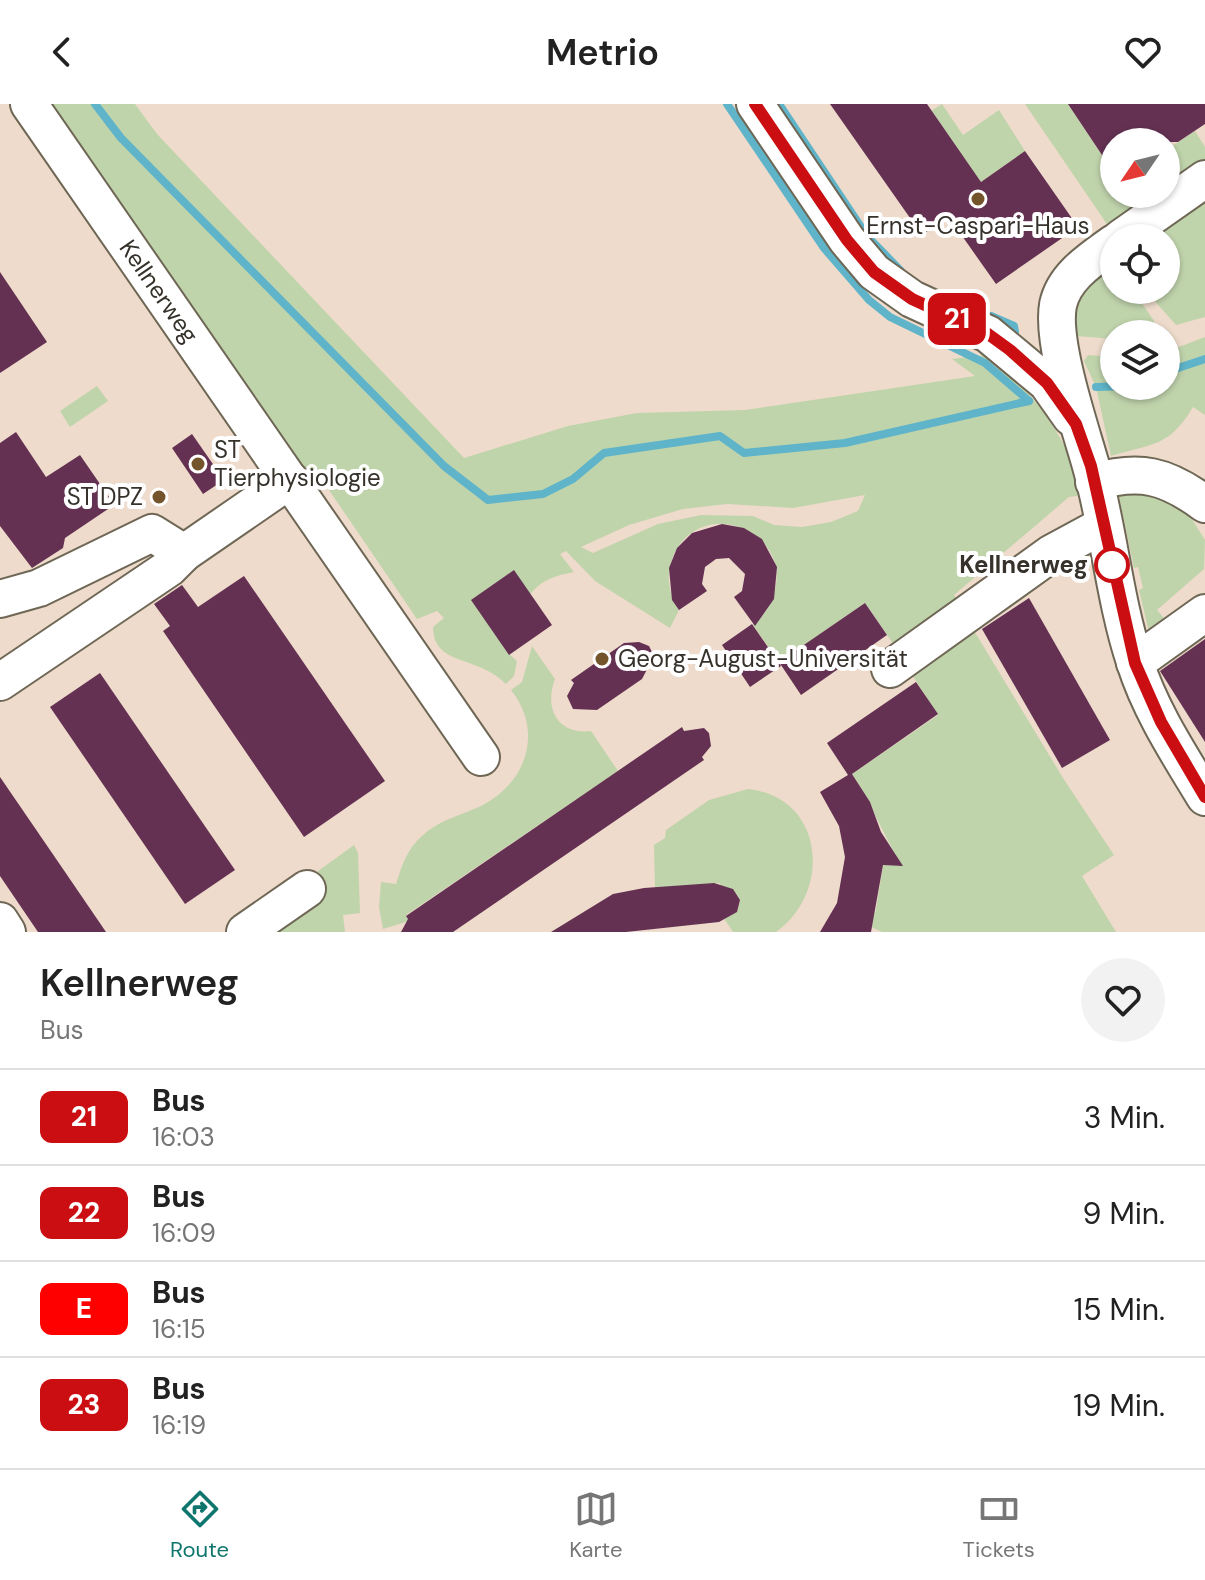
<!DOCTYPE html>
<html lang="de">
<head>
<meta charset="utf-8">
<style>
  :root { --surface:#fff; --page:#f2f2f2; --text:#222; --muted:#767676; --line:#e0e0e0; --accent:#0f766e }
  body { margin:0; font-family:"DM Sans",sans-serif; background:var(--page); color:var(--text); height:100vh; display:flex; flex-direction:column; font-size:30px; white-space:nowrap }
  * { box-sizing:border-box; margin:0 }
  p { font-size:26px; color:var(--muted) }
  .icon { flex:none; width:44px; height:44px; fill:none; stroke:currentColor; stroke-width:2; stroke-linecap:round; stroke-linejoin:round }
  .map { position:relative; height:828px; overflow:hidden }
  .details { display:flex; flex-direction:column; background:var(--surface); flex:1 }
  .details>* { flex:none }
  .badge { padding:0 16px; border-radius:12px; font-size:28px; line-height:52px }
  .needle { width:52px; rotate:235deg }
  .controls { position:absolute; left:1100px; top:24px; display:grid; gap:16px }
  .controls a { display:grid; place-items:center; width:80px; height:80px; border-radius:50%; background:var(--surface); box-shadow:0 2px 6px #0004; font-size:40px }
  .map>.badge { position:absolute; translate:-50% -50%; box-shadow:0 0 0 4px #fff }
  .round { display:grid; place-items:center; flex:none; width:84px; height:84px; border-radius:42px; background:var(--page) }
  .head { display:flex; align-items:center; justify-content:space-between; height:136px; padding:0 40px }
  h1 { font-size:38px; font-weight:600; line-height:60px }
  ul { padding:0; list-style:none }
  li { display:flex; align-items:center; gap:24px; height:96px; padding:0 40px; border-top:2px solid var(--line) }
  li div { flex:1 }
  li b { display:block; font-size:30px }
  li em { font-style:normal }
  li .badge { min-width:88px; font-weight:700; text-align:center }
  header { display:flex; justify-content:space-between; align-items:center; height:104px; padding:0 40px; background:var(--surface); font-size:36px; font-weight:600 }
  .tabs { display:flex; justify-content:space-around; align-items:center; height:112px; border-top:2px solid var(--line); background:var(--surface); font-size:22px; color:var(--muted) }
  .tabs a { display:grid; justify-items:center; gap:4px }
  .tabs .on { color:var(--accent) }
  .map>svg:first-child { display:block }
  .education { fill:#eedbcb; fill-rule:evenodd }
  .green { fill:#c0d4ac; fill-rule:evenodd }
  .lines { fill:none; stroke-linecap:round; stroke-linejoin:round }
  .stream { stroke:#5fb4c9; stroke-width:8 }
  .building { fill:#643153 }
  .minor-casing { stroke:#6f6755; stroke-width:40 }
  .minor { stroke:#fff; stroke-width:36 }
  .line-casing { stroke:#fff; stroke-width:18 }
  .line { stroke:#cb0e11; stroke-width:12 }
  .poi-dot { fill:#74542a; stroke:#fff; stroke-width:3 }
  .stop-dot { fill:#fff; stroke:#cb0e11; stroke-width:4 }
  .labels { text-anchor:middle; stroke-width:8; stroke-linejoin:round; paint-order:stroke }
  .poi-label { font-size:24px; fill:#36322b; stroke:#fff; text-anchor:start }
  .street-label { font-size:24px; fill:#36322b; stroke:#fff }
  .stop-label { font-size:24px; font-weight:bold; fill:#36322b; stroke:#fff; text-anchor:end }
</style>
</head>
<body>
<header><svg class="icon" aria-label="back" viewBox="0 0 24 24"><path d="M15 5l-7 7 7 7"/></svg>Metrio<svg class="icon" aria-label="heart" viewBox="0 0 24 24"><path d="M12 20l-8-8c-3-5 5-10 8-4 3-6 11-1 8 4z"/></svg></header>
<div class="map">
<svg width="1205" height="828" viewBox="0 0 1205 828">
  <rect width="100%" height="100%" fill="#f1e8d4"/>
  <path class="education" d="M 0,0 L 1205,0 L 1205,828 L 0,828 ZM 1114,38 L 1166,38 L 1166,90 L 1114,90 ZM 1114,134 L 1166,134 L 1166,186 L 1114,186 ZM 1114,230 L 1166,230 L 1166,282 L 1114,282 Z"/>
  <g class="green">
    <path d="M 44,0 L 135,0 L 157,30 L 464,354 L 568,322 L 637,309 L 745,306 L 975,272 L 952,255 L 984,251 C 1036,287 1065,332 1085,391 L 1069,393 L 954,491 L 961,503 L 899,548 L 865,499 L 779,558 L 753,521 C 828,444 704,378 673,453 C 665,471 669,490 679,506 L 670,524 L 595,477 L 566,447 L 560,450 L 574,468 C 521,477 523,505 509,550 L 517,557 L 514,572 L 506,580 C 476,550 434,563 433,523 L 444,514 L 437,507 L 417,515 L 318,370 L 302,380 ZM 865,391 L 858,407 L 831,418 L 802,423 L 774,421 L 753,412 L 701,411 L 658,420 L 593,449 L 581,443 L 629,421 L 683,405 L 727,400 L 793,404 Z"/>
    <path d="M 942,0 L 963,31 L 999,6 L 1025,47 L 981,78 L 931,7 Z"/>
    <path d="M 1025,0 L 1068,0 L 1114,69 L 1114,90 L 1162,90 L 1111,126 Z"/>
    <path d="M 1195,27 L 1205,43 L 1205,60 L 1166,88 L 1166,46 Z"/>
    <path d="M 1205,92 L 1205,213 L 1176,221 L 1145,186 L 1166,186 L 1166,134 L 1143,134 Z"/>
    <path d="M 1114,159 L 1114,186 L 1133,186 L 1154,217 L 1155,228 L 1114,230 L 1114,235 L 1076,232 L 1072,229 L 1075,193 Z"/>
    <path d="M 1205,233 L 1205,311 L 1193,303 C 1169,343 1154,339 1111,352 L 1096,283 L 1084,257 L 1088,251 L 1114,253 L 1114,282 L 1166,282 L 1166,248 Z"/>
    <path d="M 97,282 L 108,297 L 70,323 L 60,307 Z"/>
    <path d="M 1116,378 L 1180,396 L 1205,436 L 1204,465 L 1157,506 L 1164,514 L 1149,528 L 1139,486 L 1143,484 L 1138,463 L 1134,464 Z"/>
    <path d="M 970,520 L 1063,674 L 1114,751 L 1082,772 L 1116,828 L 882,828 L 869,822 L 876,806 L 883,761 L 902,761 C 883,732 872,699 852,670 L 938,611 L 907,563 Z"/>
    <path d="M 532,542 L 555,575 C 544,604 557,631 591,627 L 618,667 L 406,811 L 409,817 L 383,825 L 379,803 L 381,778 L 396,780 C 402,761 407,745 422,732 C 440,715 463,711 483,701 C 528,677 543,626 511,586 L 522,578 Z"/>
    <path d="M 748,685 C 824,693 833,787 776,828 L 733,828 L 723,813 L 737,808 L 740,796 L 733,785 L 721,784 L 720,779 L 655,784 L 654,741 L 665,734 L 666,726 L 709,696 Z"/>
    <path d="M 354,741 L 358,749 L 360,809 L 343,811 L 345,828 L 262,828 L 310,773 Z"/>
  </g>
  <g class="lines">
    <g class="stream">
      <path d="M 95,0 L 121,34 L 444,362 L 488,396 L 543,390 L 573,375 L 604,349 L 720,332 L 744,349 L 845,339 L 1029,297"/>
      <path d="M 727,0 L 824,144 L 869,196 L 890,213 L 985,259 L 1029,297"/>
      <path d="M 779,0 L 867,132 L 901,167"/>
      <path d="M 991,212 L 1014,222 L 1015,228"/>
      <path d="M 1166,268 L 1205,255"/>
      <path d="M 1096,283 L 1130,282"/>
    </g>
  </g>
  <g class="building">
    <path d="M 830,0 L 927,0 L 981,78 L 1025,47 L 1078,123 L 996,180 L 948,112 L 922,131 Z"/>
    <path d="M 1068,0 L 1205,0 L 1205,20 L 1178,38 L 1114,38 L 1114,69 Z"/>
    <path d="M 0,168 L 47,238 L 0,269 Z"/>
    <path d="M 16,328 L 46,373 L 80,351 L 109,393 L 105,395 L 111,403 L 65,434 L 63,444 L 32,464 L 0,422 L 0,339 Z"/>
    <path d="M 192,330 L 224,376 L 203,390 L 172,344 Z"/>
    <path d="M 722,420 L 744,424 L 762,435 L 777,463 L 774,495 L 755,522 L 734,493 L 742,487 L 745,470 L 729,454 L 716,455 L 705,463 L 702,480 L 707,487 L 679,506 L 672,496 L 669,464 L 677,444 L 692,429 Z"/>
    <path d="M 514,466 L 552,521 L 509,551 L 471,496 Z"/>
    <path d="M 244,472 L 385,677 L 304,733 L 163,527 L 170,522 L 154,500 L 182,481 L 198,503 Z"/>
    <path d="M 1029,494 L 1110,636 L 1062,664 L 982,525 Z"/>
    <path d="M 865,499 L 887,531 L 801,591 L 779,558 Z"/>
    <path d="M 752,520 L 781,562 L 750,583 L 722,541 Z"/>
    <path d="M 1205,535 L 1205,638 L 1160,567 Z"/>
    <path d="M 639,538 L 649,542 L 654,552 L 642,575 L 597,606 L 573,605 L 567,592 L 574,579 L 571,576 L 624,539 Z"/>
    <path d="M 100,569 L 235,766 L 185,800 L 50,603 Z"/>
    <path d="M 916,578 L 938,610 L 852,670 L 870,698 L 881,728 L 903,762 L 883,761 L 871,828 L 820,828 L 837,799 L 845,753 L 839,722 L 820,688 L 848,671 L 827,639 Z"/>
    <path d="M 682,623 L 684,627 L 704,624 L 709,629 L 711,642 L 702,653 L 704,656 L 453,828 L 401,828 L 408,815 L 406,812 Z"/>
    <path d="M 0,673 L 63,765 L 106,828 L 38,828 L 0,772 Z"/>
    <path d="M 714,779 L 733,785 L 740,796 L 737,808 L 719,818 L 626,828 L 551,828 L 613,790 L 644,784 Z"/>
  </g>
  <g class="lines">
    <g class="minor-casing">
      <g id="minor">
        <path id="s1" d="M 29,0 L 481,653"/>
        <path d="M 755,0 L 847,136 L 874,168 L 912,195 L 988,230 L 1047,279 L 1071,313"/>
        <path d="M 1121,134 L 1205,75"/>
        <path d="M 1114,139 C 1092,155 1064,172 1058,201 C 1051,239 1080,323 1091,362 C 1109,426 1114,494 1135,558 C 1150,606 1179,650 1205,693"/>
        <path d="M 1094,378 C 1140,365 1166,371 1205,400"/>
        <path d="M 0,495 L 39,484 L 152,429 L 184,449 L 290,376"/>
        <path d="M 1135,559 L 1205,509"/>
        <path d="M 890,565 L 1052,449 L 1102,422"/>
        <path d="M 0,578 L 169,464 L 184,449"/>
        <path d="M 0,817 L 7,828"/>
        <path d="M 245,828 L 307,785"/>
      </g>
    </g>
    <use href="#minor" class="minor"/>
  </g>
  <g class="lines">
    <g class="line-casing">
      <path id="line" d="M 755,0 L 847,136 L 874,168 L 912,195 L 988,230 L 1010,246 L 1047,279 L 1076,320 L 1091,362 L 1135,559 L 1161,618 L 1205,693"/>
    </g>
    <use href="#line" class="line"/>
  </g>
  <g class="poi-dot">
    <circle cx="978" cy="95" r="8"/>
    <circle cx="198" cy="360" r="8"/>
    <circle cx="159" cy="393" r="8"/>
    <circle cx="602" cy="555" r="8"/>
  </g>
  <circle class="stop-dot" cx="1112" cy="461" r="16"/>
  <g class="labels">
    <g class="poi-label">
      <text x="978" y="130" text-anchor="middle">Ernst-Caspari-Haus</text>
      <text x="214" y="354">ST<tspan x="214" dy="28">Tierphysiologie</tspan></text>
      <text x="143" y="401" text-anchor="end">ST DPZ</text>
      <text x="618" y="563">Georg-August-Universität</text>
    </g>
    <g class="street-label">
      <text dy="8" stroke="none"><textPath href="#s1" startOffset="228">Kellnerweg</textPath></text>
    </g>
    <g class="stop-label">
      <text x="1088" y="469">Kellnerweg</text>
    </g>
  </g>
</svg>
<div class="controls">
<a><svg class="needle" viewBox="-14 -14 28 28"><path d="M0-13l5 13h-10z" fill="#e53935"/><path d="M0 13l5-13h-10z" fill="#767676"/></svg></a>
<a><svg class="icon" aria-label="locate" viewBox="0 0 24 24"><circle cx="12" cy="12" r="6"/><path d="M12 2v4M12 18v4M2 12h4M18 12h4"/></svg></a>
<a><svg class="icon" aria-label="layers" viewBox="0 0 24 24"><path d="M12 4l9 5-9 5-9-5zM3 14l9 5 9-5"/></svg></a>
</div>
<b class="badge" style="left:957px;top:215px;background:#cb0e11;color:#fff">21</b>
</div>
<section class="details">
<div class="head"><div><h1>Kellnerweg</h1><p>Bus</p></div><a class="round"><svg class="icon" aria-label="heart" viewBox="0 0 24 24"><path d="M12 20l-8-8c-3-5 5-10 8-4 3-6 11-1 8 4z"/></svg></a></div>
<ul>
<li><span class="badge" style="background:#cb0e11;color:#fff">21</span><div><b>Bus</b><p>16:03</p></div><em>3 Min.</em></li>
<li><span class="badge" style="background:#cb0e11;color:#fff">22</span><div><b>Bus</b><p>16:09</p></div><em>9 Min.</em></li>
<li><span class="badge" style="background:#f00;color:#fff">E</span><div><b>Bus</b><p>16:15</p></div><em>15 Min.</em></li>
<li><span class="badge" style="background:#cb0e11;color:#fff">23</span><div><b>Bus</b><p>16:19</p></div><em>19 Min.</em></li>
</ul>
</section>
<nav class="tabs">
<a class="on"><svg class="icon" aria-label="directions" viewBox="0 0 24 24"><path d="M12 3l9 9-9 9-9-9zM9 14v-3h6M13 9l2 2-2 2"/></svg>Route</a>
<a><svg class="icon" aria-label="map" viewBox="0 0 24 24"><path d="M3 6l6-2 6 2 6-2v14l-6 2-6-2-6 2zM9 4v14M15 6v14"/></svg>Karte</a>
<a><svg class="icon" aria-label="tickets" viewBox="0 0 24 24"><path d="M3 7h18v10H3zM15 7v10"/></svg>Tickets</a>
</nav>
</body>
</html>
